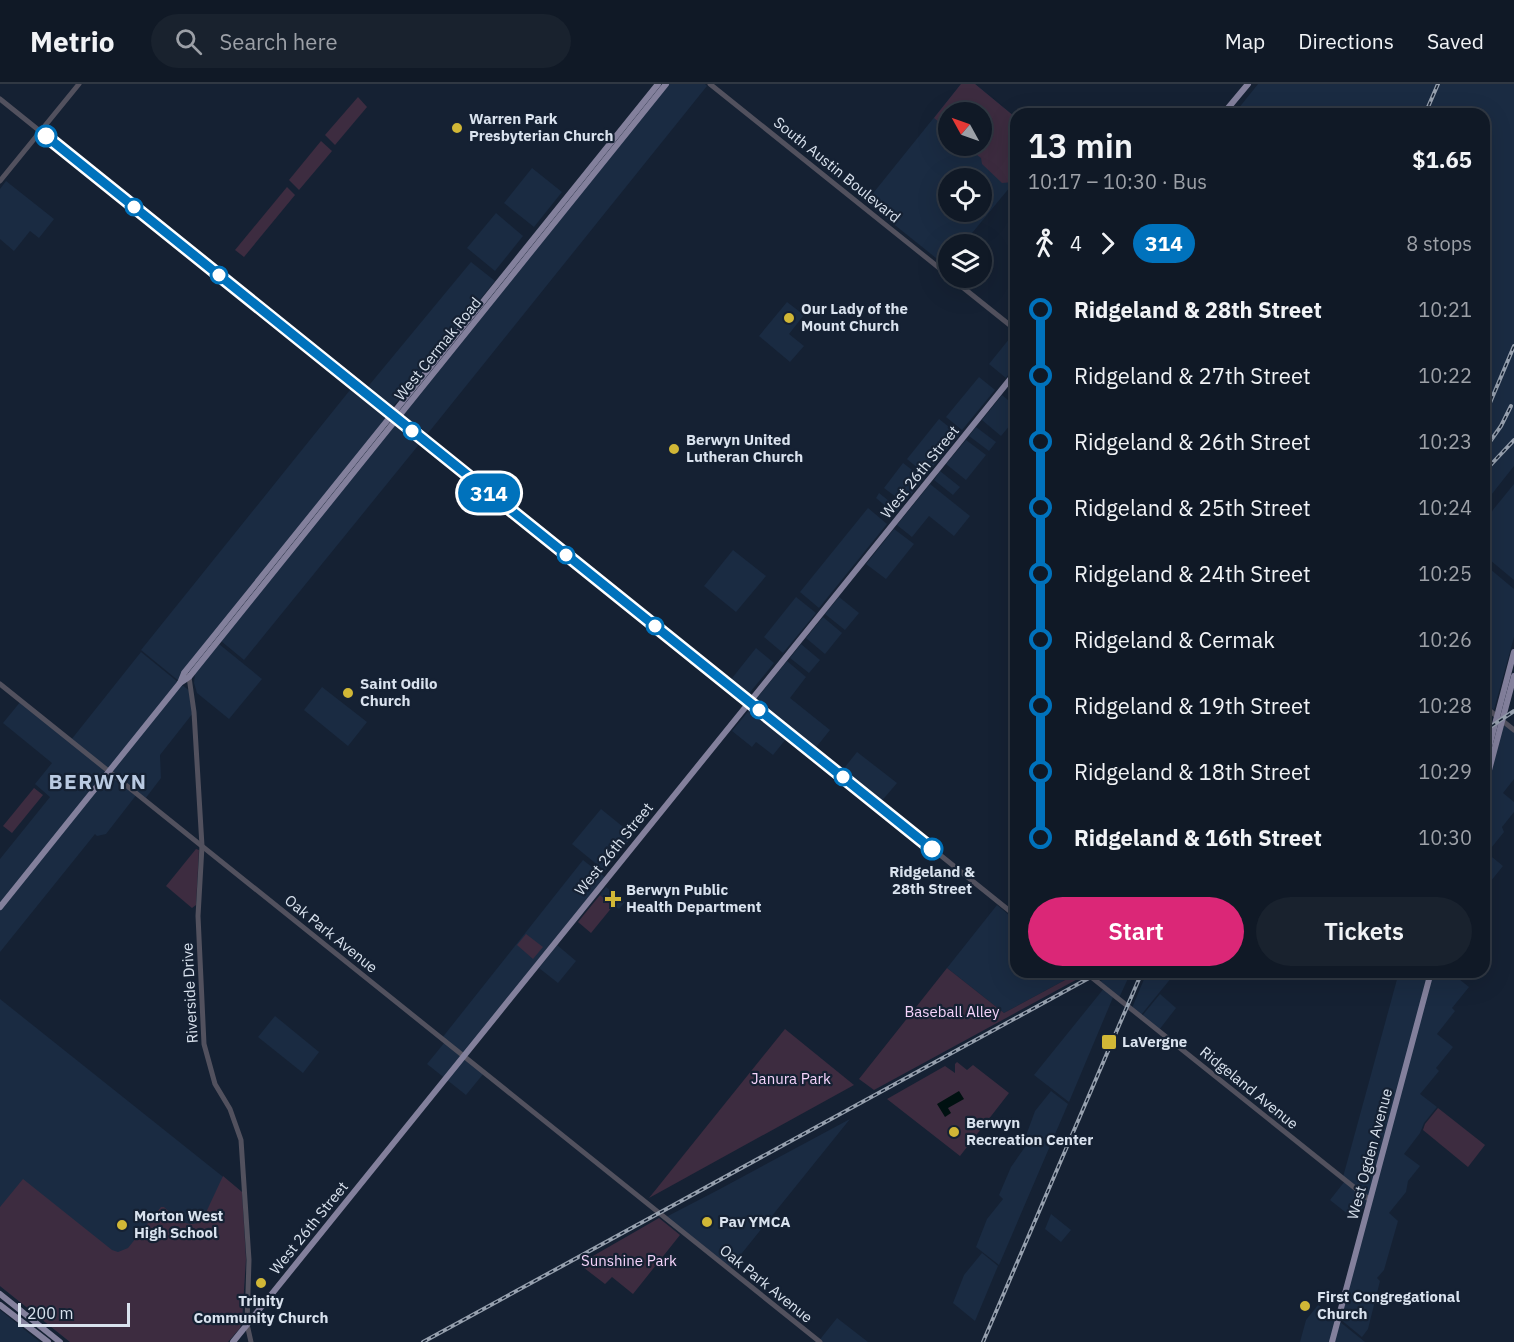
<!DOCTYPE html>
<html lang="en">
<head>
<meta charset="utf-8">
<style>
  :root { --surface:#101926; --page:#19222e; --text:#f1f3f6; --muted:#9ca0a7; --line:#303843; --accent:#db2777 }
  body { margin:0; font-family:"IBM Plex Sans",sans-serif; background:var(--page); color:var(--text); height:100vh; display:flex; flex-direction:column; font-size:22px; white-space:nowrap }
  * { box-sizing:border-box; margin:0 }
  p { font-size:20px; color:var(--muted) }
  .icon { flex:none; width:33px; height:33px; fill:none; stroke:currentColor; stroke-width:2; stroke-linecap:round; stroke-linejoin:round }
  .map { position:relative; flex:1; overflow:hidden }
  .drawer { position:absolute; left:1010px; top:24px; width:480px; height:870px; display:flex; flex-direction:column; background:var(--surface); border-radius:18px; box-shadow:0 6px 24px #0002,0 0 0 2px var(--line) }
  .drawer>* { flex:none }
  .badge { padding:0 12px; border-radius:20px; font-size:21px; line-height:39px }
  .needle { width:39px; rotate:310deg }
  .controls { position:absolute; left:938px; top:18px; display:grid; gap:12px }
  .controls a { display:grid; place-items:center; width:54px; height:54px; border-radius:50%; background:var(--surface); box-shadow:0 6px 24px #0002,0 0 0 2px var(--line); font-size:30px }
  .scale { position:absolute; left:18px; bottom:15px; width:112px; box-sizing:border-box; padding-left:6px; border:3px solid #d9e2ee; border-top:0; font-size:16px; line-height:21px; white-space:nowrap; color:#d9e2ee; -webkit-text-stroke:4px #152133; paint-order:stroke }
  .map>.badge { position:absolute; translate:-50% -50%; box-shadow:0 0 0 3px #fff }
  .legs { display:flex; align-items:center; gap:9px; height:66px; padding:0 18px; font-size:20px }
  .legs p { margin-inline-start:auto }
  .headline { display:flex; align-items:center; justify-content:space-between; height:102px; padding:0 18px }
  h1 { font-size:33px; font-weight:600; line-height:45px }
  .button { display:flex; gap:12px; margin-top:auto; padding:12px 18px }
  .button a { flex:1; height:69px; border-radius:36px; background:var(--accent); color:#fff; font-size:24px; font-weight:600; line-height:69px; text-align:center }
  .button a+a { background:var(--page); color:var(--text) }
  ul { padding:0 18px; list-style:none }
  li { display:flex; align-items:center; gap:21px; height:66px; font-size:22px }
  li i { display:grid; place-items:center; width:9px; height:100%; margin:0 8px; background:currentColor }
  li i::after { content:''; width:15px; height:15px; margin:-8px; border:4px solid; border-radius:50%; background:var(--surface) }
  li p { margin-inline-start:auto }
  li:first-child i { background:linear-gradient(#0000 50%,currentColor 0) }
  li:last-child i { background:linear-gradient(currentColor 50%,#0000 0) }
  header { display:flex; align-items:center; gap:36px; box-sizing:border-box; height:84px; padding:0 30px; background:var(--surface); border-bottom:2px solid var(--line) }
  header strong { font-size:28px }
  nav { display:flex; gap:33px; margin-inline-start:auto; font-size:21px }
  .search { width:420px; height:54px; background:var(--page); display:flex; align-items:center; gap:15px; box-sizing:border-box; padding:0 21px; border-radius:33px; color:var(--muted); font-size:22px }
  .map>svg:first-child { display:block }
  .built { fill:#1a2b42; fill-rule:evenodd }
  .green { fill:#3d2c40 }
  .water { fill:#011 }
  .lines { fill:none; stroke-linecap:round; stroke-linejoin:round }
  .minor { stroke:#52515e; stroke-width:5 }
  .major { stroke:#83809c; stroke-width:6 }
  .rail-casing { stroke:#96a0ae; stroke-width:4 }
  .rail { stroke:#152133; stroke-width:1.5; stroke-dasharray:4.5; stroke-linecap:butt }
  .line-1-casing { stroke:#fff; stroke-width:14 }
  .line-1 { stroke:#0072bc; stroke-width:9 }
  .poi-dot { fill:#d1b736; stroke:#152133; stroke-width:2 }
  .stop-1-dot { fill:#fff; stroke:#0072bc; stroke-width:3 }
  .labels { text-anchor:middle; stroke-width:4.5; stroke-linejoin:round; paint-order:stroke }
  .poi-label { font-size:15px; font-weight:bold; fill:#d9e2ee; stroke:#152133; text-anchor:start }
  .street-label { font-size:15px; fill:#d9e2ee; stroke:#152133 }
  .stop-label { font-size:15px; font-weight:bold; fill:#d9e2ee; stroke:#152133 }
  .park-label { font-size:15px; fill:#f5d4fb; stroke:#152133 }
  .district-label { font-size:21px; font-weight:bold; letter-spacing:1.5px; fill:#b9cae2; stroke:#152133 }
</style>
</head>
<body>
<header>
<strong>Metrio</strong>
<div class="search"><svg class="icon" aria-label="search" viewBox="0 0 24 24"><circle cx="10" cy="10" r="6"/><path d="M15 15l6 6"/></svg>Search here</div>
<nav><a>Map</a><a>Directions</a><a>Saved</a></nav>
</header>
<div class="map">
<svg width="1514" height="1258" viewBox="0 0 1514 1258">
  <rect width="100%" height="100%" fill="#152133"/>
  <g class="built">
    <path d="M 669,0 L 705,0 L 707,2 L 425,353 L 401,334 Z"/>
    <path d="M 961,0 L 975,0 L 1015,33 L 1015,97 L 963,160 L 948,160 L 948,180 L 946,182 L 866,118 ZM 948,28 L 981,28 L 981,62 L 948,62 ZM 948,94 L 981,94 L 981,128 L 948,128 Z"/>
    <path d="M 1258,0 L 1514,0 L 1514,382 L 1484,420 L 1484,30 L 1234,30 Z"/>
    <path d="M 532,84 L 562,108 L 534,143 L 504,119 Z"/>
    <path d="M 6,97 L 54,135 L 39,154 L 30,147 L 14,167 L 0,155 L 0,105 Z"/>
    <path d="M 496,129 L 523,152 L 495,187 L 467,164 Z"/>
    <path d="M 471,178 L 495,197 L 391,325 L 366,305 Z"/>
    <path d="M 787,218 L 804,231 L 789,250 L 804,262 L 790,278 L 759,252 Z"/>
    <path d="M 1014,249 L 1015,251 L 1015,281 L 1006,294 L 989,280 Z"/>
    <path d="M 979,293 L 995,306 L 962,346 L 946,333 Z"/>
    <path d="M 354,301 L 391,331 L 180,598 L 141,566 Z"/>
    <path d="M 1002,311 L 1015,322 L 1016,334 L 1001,352 L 982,336 Z"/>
    <path d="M 939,335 L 959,351 L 926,391 L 907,375 Z"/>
    <path d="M 396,339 L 421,358 L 244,576 L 221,557 Z"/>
    <path d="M 976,343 L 996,358 L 989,367 L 969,352 Z"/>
    <path d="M 966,356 L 986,371 L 966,396 L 946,380 Z"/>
    <path d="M 903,379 L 924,395 L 904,419 L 884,404 Z"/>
    <path d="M 940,387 L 960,403 L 953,411 L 934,396 Z"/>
    <path d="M 930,400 L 970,432 L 954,452 L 929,432 L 912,453 L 897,441 Z"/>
    <path d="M 1514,400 L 1514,496 L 1484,471 L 1484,437 Z"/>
    <path d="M 879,409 L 899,425 L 895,430 L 876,414 Z"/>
    <path d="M 868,424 L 887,440 L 819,524 L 800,508 Z"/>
    <path d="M 894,445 L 914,460 L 886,495 L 866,480 Z"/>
    <path d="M 733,466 L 766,492 L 736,528 L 704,502 Z"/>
    <path d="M 1484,480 L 1514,505 L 1514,553 L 1494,626 L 1484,617 Z"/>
    <path d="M 796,513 L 816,529 L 783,569 L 764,553 Z"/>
    <path d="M 839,513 L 859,529 L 845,546 L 825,530 Z"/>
    <path d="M 823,533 L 842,549 L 825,570 L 806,554 Z"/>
    <path d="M 219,560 L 262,595 L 229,635 L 197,609 L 194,599 L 195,589 Z"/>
    <path d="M 801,560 L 820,576 L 809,589 L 790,574 Z"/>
    <path d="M 756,564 L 774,579 L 747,612 L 729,598 Z"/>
    <path d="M 141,568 L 179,599 L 109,686 L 71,656 Z"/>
    <path d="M 787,577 L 806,593 L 790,614 L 830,646 L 814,666 L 754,618 Z"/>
    <path d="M 181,600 L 191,608 L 193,629 L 160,671 L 161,694 L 145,715 L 110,687 Z"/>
    <path d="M 322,603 L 367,638 L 348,662 L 304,626 Z"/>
    <path d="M 21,617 L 137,710 L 106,750 L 97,752 L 95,750 L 0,868 L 0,775 L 50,713 L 35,700 L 52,679 L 3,639 Z"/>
    <path d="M 750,625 L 786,655 L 773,671 L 756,658 L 752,663 L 732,647 Z"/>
    <path d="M 1503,639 L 1514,648 L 1514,695 L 1503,709 L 1514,718 L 1514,728 L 1502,743 L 1504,748 L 1487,769 L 1503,782 L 1486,803 L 1488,807 L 1484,813 L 1484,708 Z"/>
    <path d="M 857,668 L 897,699 L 880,719 L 841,688 Z"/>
    <path d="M 601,725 L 633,751 L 605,787 L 572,760 Z"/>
    <path d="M 583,776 L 606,794 L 463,970 L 442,954 Z"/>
    <path d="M 606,803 L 625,818 L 619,825 L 600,811 Z"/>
    <path d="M 997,821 L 1015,836 L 1016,888 L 1080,888 L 1004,929 L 947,884 Z"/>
    <path d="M 557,861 L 576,877 L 558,899 L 539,884 Z"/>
    <path d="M 1116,888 L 1131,888 L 1119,914 L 1114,911 L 1069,1018 L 1034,991 L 1105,903 L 1099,898 Z"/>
    <path d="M 1147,888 L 1176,888 L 1141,931 L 1132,924 Z"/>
    <path d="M 1399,888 L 1450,888 L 1469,903 L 1452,924 L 1455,927 L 1437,950 L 1453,963 L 1436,984 L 1439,987 L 1420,1010 L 1437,1023 L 1424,1039 L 1420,1049 L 1404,1070 L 1420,1082 L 1408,1097 L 1406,1108 L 1389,1129 L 1398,1137 L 1384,1186 L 1377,1194 L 1380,1197 L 1368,1245 L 1362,1253 L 1340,1235 L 1371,1116 L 1343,1093 Z"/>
    <path d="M 1160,910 L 1176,924 L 1159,946 L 1142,932 Z"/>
    <path d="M 0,915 L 242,1108 L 246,1175 L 242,1237 L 240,1244 L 228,1258 L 70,1258 L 0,1202 Z"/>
    <path d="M 275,932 L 319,968 L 303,989 L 258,953 Z"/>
    <path d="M 445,958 L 484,989 L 466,1011 L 427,980 Z"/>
    <path d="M 1051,1007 L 1068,1020 L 999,1181 L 976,1163 L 987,1135 L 1003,1115 L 999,1111 L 1011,1083 L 1027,1060 L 1024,1057 L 1035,1027 Z"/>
    <path d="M 850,1035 L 730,1184 L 666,1133 L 718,1106 Z"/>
    <path d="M 1345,1097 L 1369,1116 L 1354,1135 L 1330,1116 Z"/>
    <path d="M 1051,1130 L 1071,1146 L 1061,1158 L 1045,1145 Z"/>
    <path d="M 982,1169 L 998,1182 L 975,1237 L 953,1219 L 964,1191 Z"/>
    <path d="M 1318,1221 L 1337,1235 L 1331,1258 L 1300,1258 L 1306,1236 Z"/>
    <path d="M 0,1226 L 40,1258 L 0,1258 Z"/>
    <path d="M 837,1234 L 868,1258 L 818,1258 Z"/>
    <path d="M 1339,1237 L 1365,1258 L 1333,1258 Z"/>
  </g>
  <g class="green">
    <path d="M 961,0 L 975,0 L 1015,33 L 1014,98 L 1002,99 L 982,80 L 981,74 L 965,62 L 981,62 L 981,28 L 948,28 L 948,45 L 934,34 Z"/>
    <path d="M 358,13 L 367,23 L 335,61 L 325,51 Z"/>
    <path d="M 321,57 L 332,67 L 299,106 L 289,96 Z"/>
    <path d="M 287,103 L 295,111 L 244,173 L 235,166 Z"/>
    <path d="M 34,704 L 43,711 L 12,749 L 3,742 Z"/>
    <path d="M 196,765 L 199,766 L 196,821 L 192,824 L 166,802 Z"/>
    <path d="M 600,811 L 613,822 L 591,849 L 578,838 Z"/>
    <path d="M 526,850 L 543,863 L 533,875 L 517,861 Z"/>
    <path d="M 947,884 L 1004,929 L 1080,888 L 1085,891 L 874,1006 L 859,995 Z"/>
    <path d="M 785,945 L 854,1001 L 649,1114 Z"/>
    <path d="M 957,978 L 967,986 L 973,981 L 1009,1009 L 960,1072 L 887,1015 L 945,982 L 955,989 L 955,980 Z"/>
    <path d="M 1438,1024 L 1485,1061 L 1468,1083 L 1423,1046 L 1425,1040 Z"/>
    <path d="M 223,1092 L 242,1108 L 246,1175 L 242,1237 L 240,1244 L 228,1258 L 70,1258 L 0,1202 L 0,1123 L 23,1095 L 112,1166 L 118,1168 L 128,1164 L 161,1123 L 164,1123 C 175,1133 186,1146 202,1137 Z"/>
    <path d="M 659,1134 L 680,1151 L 633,1210 L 612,1193 L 605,1200 L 579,1180 Z"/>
  </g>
  <path class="water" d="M 959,1007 L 964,1015 L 948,1024 L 951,1029 L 945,1033 L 937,1020 Z"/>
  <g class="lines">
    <g class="minor">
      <path d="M 710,0 L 948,191"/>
      <path d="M 0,15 L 1016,832"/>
      <path d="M 0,97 L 79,0"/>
      <path d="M 951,194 L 1016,246"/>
      <path d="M 184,589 L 189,593 L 194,628 L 202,762 L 198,832 L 204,960 L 215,1000 L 230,1025 L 241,1056 L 249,1176 L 247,1240 L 251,1258"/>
      <path d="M 0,600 L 820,1258"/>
      <path d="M 1484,622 L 1514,646"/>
      <path d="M 1085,888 L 1370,1116"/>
    </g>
    <g class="major">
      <path d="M 1223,30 L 1248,0"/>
      <path d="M 180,599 L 184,589 L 197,573 L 658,0"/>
      <path d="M 1484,682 L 1514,568"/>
      <path d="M 1484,705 L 1514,592"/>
      <path d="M 0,823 L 180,599 L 189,593 L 666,0"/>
      <path d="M 0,1210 L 60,1258"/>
      <path d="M 0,1221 L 48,1258"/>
      <path d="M 233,1258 L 1016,288"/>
      <path d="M 1332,1258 L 1431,888"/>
    </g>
    <g class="rail-casing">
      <g id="rail">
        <path d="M 1425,30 L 1438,0"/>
        <path d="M 1484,333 L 1514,262"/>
        <path d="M 1484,366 L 1501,342 L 1511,322"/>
        <path d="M 1484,388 L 1514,356"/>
        <path d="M 1484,647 L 1514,627"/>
        <path d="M 423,1258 L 1100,888"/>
        <path d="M 983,1258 L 1142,888"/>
      </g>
    </g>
    <use href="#rail" class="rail"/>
  </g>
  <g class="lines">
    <g class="line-1-casing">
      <path id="line-1" d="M 46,52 L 932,765"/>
    </g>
    <use href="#line-1" class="line-1"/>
  </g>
  <g class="poi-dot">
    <circle cx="457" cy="44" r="6"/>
    <circle cx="789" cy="234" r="6"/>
    <circle cx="674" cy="365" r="6"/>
    <circle cx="348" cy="609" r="6"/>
    <path d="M610 806h6v6h6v6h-6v6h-6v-6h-6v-6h6z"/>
    <rect x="1101" y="950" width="16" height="16" rx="3"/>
    <circle cx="954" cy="1048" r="6"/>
    <circle cx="707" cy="1138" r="6"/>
    <circle cx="122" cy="1141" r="6"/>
    <circle cx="261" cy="1199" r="6"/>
    <circle cx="1305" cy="1222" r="6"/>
  </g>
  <g class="stop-1-dot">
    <circle cx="46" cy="52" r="10"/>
    <circle cx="134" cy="123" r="8"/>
    <circle cx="219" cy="191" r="8"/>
    <circle cx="412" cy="347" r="8"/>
    <circle cx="566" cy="471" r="8"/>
    <circle cx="655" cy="542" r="8"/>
    <circle cx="759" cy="626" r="8"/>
    <circle cx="843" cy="693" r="8"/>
    <circle cx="932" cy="765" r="10"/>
  </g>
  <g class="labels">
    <g class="poi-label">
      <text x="469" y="40">Warren Park<tspan x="469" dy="17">Presbyterian Church</tspan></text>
      <text x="801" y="230">Our Lady of the<tspan x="801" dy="17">Mount Church</tspan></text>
      <text x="686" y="361">Berwyn United<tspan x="686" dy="17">Lutheran Church</tspan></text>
      <text x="360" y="605">Saint Odilo<tspan x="360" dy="17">Church</tspan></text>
      <text x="626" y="811">Berwyn Public<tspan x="626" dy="17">Health Department</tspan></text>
      <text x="1122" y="963">LaVergne</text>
      <text x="966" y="1044">Berwyn<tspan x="966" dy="17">Recreation Center</tspan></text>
      <text x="134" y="1137">Morton West<tspan x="134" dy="17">High School</tspan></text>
      <text x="719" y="1143">Pav YMCA</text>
      <text x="1317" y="1218">First Congregational<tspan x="1317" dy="17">Church</tspan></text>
      <text x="261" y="1222" text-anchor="middle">Trinity<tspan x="261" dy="17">Community Church</tspan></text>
    </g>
    <g class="street-label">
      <text transform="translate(837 86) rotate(39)" y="5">South Austin Boulevard</text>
      <text transform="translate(438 265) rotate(-51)" y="5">West Cermak Road</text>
      <text transform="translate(920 388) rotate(-51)" y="5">West 26th Street</text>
      <text transform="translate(614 765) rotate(-51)" y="5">West 26th Street</text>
      <text transform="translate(331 850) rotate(39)" y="5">Oak Park Avenue</text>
      <text transform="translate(190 909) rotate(-93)" y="5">Riverside Drive</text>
      <text transform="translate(1249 1004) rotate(39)" y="5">Ridgeland Avenue</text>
      <text transform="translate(1370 1070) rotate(-75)" y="5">West Ogden Avenue</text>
      <text transform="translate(309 1144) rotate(-51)" y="5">West 26th Street</text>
      <text transform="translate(766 1200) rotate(39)" y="5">Oak Park Avenue</text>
    </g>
    <g class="stop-label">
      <text x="932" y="793">Ridgeland &amp;<tspan x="932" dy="17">28th Street</tspan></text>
    </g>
    <g class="park-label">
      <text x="952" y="933">Baseball Alley</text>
      <text x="791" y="1000">Janura Park</text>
      <text x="629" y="1182">Sunshine Park</text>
    </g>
    <g class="district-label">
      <text x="98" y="705">BERWYN</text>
    </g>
  </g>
</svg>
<div class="controls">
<a><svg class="needle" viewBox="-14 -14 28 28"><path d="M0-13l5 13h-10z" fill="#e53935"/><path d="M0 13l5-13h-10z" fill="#9ca0a7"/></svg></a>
<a><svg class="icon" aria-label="locate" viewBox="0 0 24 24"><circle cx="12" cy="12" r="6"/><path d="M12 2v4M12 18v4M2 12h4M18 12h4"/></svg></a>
<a><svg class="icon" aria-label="layers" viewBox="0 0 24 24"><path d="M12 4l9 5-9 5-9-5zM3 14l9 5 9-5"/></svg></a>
</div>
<div class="scale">200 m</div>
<b class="badge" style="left:489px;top:409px;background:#0072bc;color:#fff">314</b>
<section class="drawer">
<div class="headline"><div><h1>13 min</h1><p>10:17 – 10:30 · Bus</p></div><b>$1.65</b></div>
<div class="legs"><svg class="icon" aria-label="walk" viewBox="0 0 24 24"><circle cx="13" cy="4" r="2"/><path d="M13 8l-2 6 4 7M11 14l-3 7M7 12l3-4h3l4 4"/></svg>4<svg class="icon" aria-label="forward" viewBox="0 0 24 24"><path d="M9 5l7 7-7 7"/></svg><b class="badge" style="background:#0072bc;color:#fff">314</b><p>8 stops</p></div>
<ul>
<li><i style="color:#0072bc"></i><b>Ridgeland &amp; 28th Street</b><p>10:21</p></li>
<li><i style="color:#0072bc"></i><span>Ridgeland &amp; 27th Street</span><p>10:22</p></li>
<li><i style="color:#0072bc"></i><span>Ridgeland &amp; 26th Street</span><p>10:23</p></li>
<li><i style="color:#0072bc"></i><span>Ridgeland &amp; 25th Street</span><p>10:24</p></li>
<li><i style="color:#0072bc"></i><span>Ridgeland &amp; 24th Street</span><p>10:25</p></li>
<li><i style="color:#0072bc"></i><span>Ridgeland &amp; Cermak</span><p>10:26</p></li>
<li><i style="color:#0072bc"></i><span>Ridgeland &amp; 19th Street</span><p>10:28</p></li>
<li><i style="color:#0072bc"></i><span>Ridgeland &amp; 18th Street</span><p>10:29</p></li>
<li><i style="color:#0072bc"></i><b>Ridgeland &amp; 16th Street</b><p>10:30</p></li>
</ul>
<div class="button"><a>Start</a><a>Tickets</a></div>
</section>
</div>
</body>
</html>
